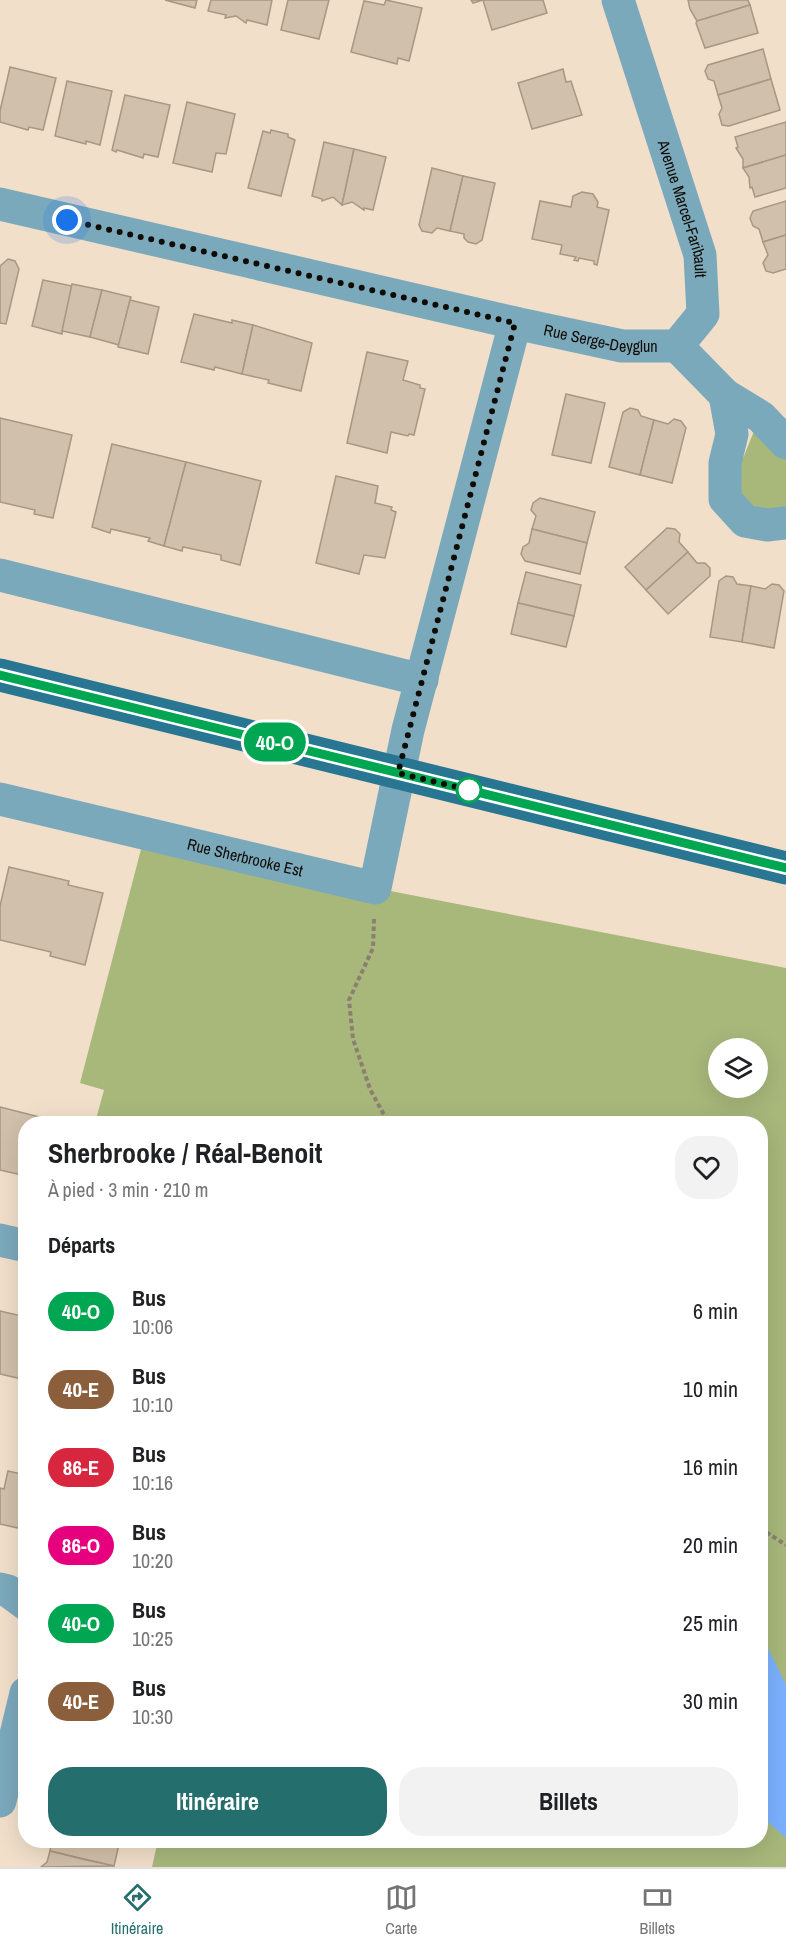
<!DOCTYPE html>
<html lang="fr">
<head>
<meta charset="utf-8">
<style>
  :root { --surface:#fff; --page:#f2f2f2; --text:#202124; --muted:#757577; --line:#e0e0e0; --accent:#246f6d }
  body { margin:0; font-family:"Archivo Narrow",sans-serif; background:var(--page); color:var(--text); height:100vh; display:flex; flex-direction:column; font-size:22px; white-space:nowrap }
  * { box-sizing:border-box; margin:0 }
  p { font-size:20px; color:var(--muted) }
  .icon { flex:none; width:33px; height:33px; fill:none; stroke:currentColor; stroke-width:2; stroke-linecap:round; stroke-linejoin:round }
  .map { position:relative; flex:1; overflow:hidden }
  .drawer { position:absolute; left:18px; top:1116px; width:750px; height:732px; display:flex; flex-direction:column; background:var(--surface); border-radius:24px; box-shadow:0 6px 24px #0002 }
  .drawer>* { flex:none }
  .badge { padding:0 12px; border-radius:20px; font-size:21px; line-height:39px }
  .fabs { position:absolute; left:708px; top:1038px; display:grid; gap:12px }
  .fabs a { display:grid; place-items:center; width:60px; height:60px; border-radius:50%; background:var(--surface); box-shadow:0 6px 24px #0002; font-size:30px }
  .you { position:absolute; width:30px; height:30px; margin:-15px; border:4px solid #fff; border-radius:50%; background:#1a73e8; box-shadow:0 0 0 9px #1a73e833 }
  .map>.badge { position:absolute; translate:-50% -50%; box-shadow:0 0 0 3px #fff }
  h2 { padding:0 30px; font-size:22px; line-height:54px }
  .round { display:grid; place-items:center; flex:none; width:63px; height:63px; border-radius:24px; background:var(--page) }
  .overview { display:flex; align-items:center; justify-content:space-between; height:102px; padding:0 30px }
  h1 { font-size:28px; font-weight:700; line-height:45px }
  .primary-button { display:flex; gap:12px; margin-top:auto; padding:12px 30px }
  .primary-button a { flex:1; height:69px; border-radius:24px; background:var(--accent); color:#fff; font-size:24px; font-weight:700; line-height:69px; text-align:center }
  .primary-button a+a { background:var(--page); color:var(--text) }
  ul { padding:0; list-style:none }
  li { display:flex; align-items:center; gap:18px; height:78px; padding:0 30px }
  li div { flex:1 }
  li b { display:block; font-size:22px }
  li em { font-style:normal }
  li .badge { min-width:66px; font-weight:700; text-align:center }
  .tab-bar { display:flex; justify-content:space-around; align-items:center; height:84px; border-top:2px solid var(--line); background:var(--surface); font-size:16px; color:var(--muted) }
  .tab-bar a { display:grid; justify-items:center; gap:3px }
  .tab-bar .active { color:var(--accent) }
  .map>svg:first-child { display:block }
  .green { fill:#a8b87b; fill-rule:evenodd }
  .water { fill:#7cb1fe }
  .building { fill:#d1c0ab; stroke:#a79783; stroke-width:1.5 }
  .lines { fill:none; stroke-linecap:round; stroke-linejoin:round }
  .path { stroke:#8b7f70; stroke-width:4; stroke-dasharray:4.5 3; stroke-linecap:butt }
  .minor { stroke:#7ba9bc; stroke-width:33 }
  .major { stroke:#287691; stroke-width:33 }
  .line-casing { stroke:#fff; stroke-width:14 }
  .line { stroke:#00a651; stroke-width:9 }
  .walk { stroke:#110b05; stroke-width:6; stroke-dasharray:0 10.8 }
  .stop-dot { fill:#fff; stroke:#00a651; stroke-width:3 }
  .labels { text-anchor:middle; stroke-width:4.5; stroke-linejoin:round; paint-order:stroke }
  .street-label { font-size:16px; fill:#110b05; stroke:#feedd7 }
</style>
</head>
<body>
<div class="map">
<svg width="786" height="1867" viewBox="0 0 786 1867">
  <rect width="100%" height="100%" fill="#f1dfca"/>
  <g class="green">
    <path d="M 754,431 L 786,454 L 786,507 L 777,512 L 745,504 L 735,478 Z"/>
    <path d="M 145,834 L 375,888 L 786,968 L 786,1867 L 152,1867 L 158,1840 L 760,1840 L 760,1124 L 95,1123 L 104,1090 L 80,1083 ZM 718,1048 L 758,1048 L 758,1088 L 718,1088 Z"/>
  </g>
  <path class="water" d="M 765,1642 L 786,1685 L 786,1838 L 761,1816 L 760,1657 Z"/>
  <g class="building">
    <path d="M 165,0 L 197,0 L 195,8 Z"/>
    <path d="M 211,0 L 272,0 L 267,25 L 247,20 L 246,23 L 236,16 L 225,18 L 226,15 L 208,11 Z"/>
    <path d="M 288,0 L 329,0 L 319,39 L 281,30 Z"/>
    <path d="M 386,0 L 422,8 L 409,61 L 398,58 L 397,64 L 351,52 L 364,1 L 384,5 Z"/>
    <path d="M 471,0 L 543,0 L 547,13 L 492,30 L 483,0 L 473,3 Z"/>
    <path d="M 688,0 L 748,0 L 750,5 L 697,21 L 690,9 Z"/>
    <path d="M 750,5 L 758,33 L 705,48 L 696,23 L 697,21 Z"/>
    <path d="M 763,49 L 771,79 L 718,95 L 714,81 L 708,79 L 705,71 L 708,65 Z"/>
    <path d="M 10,67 L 56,78 L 43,130 L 29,127 L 28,130 L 0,122 L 0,111 Z"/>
    <path d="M 563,69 L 566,82 L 571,81 L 582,115 L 532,129 L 518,83 Z"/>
    <path d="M 771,79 L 780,110 L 729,126 L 722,125 L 719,114 L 722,108 L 718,95 Z"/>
    <path d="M 67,81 L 112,91 L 100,145 L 86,141 L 86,144 L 55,136 Z"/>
    <path d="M 125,95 L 170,105 L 158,157 L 144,154 L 143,158 L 117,150 L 116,152 L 112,150 Z"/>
    <path d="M 187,102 L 235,114 L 226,154 L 216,153 L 212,172 L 173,163 Z"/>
    <path d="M 786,122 L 786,155 L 743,168 L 743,159 L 736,148 L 738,147 L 735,137 Z"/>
    <path d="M 271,130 L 288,134 L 288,137 L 295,140 L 281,196 L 248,188 L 263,131 L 270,133 Z"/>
    <path d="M 324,142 L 354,149 L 342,205 L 333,197 L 322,201 L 322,199 L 312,196 Z"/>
    <path d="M 354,149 L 386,157 L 373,210 L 364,208 L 364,210 L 352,202 L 342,205 Z"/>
    <path d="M 786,155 L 786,188 L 755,197 L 752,187 L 750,188 L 749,177 L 743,168 Z"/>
    <path d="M 432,168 L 463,176 L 450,231 L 437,228 L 432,233 L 422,231 L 419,225 Z"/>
    <path d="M 463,176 L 495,183 L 482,240 L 476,244 L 468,242 L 464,238 L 464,234 L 450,231 Z"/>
    <path d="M 582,192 L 593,194 L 598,202 L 597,207 L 609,210 L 597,265 L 594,264 L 594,261 L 579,258 L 578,261 L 574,260 L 576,257 L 560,254 L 562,245 L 532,239 L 540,201 L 571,207 L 573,196 Z"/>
    <path d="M 786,201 L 786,235 L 763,242 L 759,229 L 753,226 L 750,218 L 753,211 Z"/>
    <path d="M 786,235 L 786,269 L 773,273 L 766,271 L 763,263 L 768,255 L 763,242 Z"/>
    <path d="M 8,259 L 15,261 L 19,269 L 6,324 L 0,323 L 0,266 Z"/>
    <path d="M 43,280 L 72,286 L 62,334 L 32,326 Z"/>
    <path d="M 72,284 L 102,290 L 90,337 L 62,331 Z"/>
    <path d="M 102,290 L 131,297 L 119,345 L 90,337 Z"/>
    <path d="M 130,300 L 159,307 L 148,354 L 118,347 Z"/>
    <path d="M 194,314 L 232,323 L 232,320 L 253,325 L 242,374 L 215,367 L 214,370 L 181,362 Z"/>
    <path d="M 253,325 L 312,343 L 301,391 L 268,383 L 269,380 L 242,374 Z"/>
    <path d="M 367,352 L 408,361 L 403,380 L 420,385 L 420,388 L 425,389 L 414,435 L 409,434 L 408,436 L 391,432 L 387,453 L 347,443 Z"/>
    <path d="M 566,394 L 605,403 L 591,463 L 552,455 Z"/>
    <path d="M 630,408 L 638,410 L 641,416 L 654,420 L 640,475 L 609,467 L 623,412 Z"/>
    <path d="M 0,418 L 72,435 L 53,518 L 34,514 L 35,510 L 0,502 Z"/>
    <path d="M 674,419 L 681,421 L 686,428 L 672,483 L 640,475 L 654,420 L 668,424 Z"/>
    <path d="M 112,444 L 186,462 L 164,546 L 148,541 L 150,538 L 111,529 L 110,533 L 92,527 Z"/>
    <path d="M 186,462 L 261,481 L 240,565 L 221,560 L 221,555 L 183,547 L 182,551 L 164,546 Z"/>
    <path d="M 336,476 L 378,486 L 375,503 L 392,507 L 391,510 L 396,512 L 385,558 L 364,555 L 359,574 L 316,563 Z"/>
    <path d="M 540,498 L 595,512 L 587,543 L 532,529 L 536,516 L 531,510 L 533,503 Z"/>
    <path d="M 667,528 L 675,529 L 680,534 L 679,542 L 688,552 L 646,590 L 625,567 Z"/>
    <path d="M 532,529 L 587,543 L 580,574 L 525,561 L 521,554 L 523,547 L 529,543 Z"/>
    <path d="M 688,552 L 697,563 L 705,563 L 710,568 L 710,576 L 668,614 L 646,590 Z"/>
    <path d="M 526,572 L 581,585 L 574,616 L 518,603 Z"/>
    <path d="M 726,576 L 733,577 L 737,584 L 751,586 L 742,642 L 710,637 L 719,581 Z"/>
    <path d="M 772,584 L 779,585 L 784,591 L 774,648 L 742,642 L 751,586 L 765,589 Z"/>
    <path d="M 518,603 L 574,616 L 566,647 L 511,634 Z"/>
    <path d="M 9,867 L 69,881 L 68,885 L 103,893 L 85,965 L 50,956 L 51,952 L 0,940 L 0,906 Z"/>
    <path d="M 0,1107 L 67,1124 L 26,1124 L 26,1176 L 0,1170 Z"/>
    <path d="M 0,1311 L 26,1317 L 26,1380 L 0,1374 Z"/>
    <path d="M 8,1471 L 26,1475 L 26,1521 L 20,1520 L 18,1528 L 0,1524 L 0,1488 L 4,1489 Z"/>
    <path d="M 52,1840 L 120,1840 L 114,1866 L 50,1851 Z"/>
    <path d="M 50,1851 L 82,1859 L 114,1866 L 41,1867 L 47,1862 Z"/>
  </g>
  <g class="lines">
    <g class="path">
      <path d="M 374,919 L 373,948 L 349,1000 L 353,1039 L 370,1089 L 389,1124"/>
      <path d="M 760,1528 L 786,1545"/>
    </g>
    <g class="minor">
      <path id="s1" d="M 618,0 L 700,255 L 703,314 L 677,346 L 725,395 L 761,417 L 786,443"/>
      <path id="s2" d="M 0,204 L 515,323 L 622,346 L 677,346"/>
      <path d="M 725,395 L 732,434 L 725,463 L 725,499 L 745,521 L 767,525 L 786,523"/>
      <path d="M 0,575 L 422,680"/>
      <path id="s3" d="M 0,799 L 375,888 L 408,730 L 515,323"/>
      <path d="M 0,1240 L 26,1246"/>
      <path d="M 0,1589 L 8,1591 L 26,1604"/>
      <path d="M 0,1801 L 26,1693"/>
    </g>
    <path class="major" d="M 0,675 L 786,868"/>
  </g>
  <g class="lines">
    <g class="line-casing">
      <path id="line" d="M 0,675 L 786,868"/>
    </g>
    <use href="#line" class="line"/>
    <path class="walk" d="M 67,220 L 515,323 L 398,773 L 469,790"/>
  </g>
  <circle class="stop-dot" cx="469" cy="790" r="12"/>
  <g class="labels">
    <g class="street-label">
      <text dy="6" stroke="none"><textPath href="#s1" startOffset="219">Avenue Marcel-Faribault</textPath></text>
      <text dy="6" stroke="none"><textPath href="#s2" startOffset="616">Rue Serge-Deyglun</textPath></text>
      <text dy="6" stroke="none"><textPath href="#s3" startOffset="252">Rue Sherbrooke Est</textPath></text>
    </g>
  </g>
</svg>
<div class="fabs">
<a><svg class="icon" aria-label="layers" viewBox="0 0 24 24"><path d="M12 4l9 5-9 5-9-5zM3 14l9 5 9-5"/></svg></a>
</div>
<div class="you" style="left:67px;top:220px"></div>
<b class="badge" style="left:275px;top:742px;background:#00a651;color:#fff">40-O</b>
<section class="drawer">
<div class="overview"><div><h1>Sherbrooke / Réal-Benoit</h1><p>À pied · 3 min · 210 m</p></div><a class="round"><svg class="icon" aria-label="heart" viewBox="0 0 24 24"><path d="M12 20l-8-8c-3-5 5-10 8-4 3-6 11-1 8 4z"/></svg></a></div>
<h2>Départs</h2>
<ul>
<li><span class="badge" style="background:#00a651;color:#fff">40-O</span><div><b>Bus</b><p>10:06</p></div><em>6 min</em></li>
<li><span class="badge" style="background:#8b5e3c;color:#fff">40-E</span><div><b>Bus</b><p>10:10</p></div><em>10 min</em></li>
<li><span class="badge" style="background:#d7263d;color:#fff">86-E</span><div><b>Bus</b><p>10:16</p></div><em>16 min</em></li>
<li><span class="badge" style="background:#e6007e;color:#fff">86-O</span><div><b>Bus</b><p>10:20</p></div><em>20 min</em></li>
<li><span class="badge" style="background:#00a651;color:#fff">40-O</span><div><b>Bus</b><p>10:25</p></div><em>25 min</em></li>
<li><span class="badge" style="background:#8b5e3c;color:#fff">40-E</span><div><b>Bus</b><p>10:30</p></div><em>30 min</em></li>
</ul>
<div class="primary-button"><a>Itinéraire</a><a>Billets</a></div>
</section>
</div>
<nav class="tab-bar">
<a class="active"><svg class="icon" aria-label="directions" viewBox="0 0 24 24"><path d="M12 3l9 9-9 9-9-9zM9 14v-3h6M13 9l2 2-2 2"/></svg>Itinéraire</a>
<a><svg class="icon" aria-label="map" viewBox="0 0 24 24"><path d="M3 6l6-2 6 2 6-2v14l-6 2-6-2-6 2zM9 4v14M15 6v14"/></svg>Carte</a>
<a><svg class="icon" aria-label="tickets" viewBox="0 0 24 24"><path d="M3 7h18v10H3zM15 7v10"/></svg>Billets</a>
</nav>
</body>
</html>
